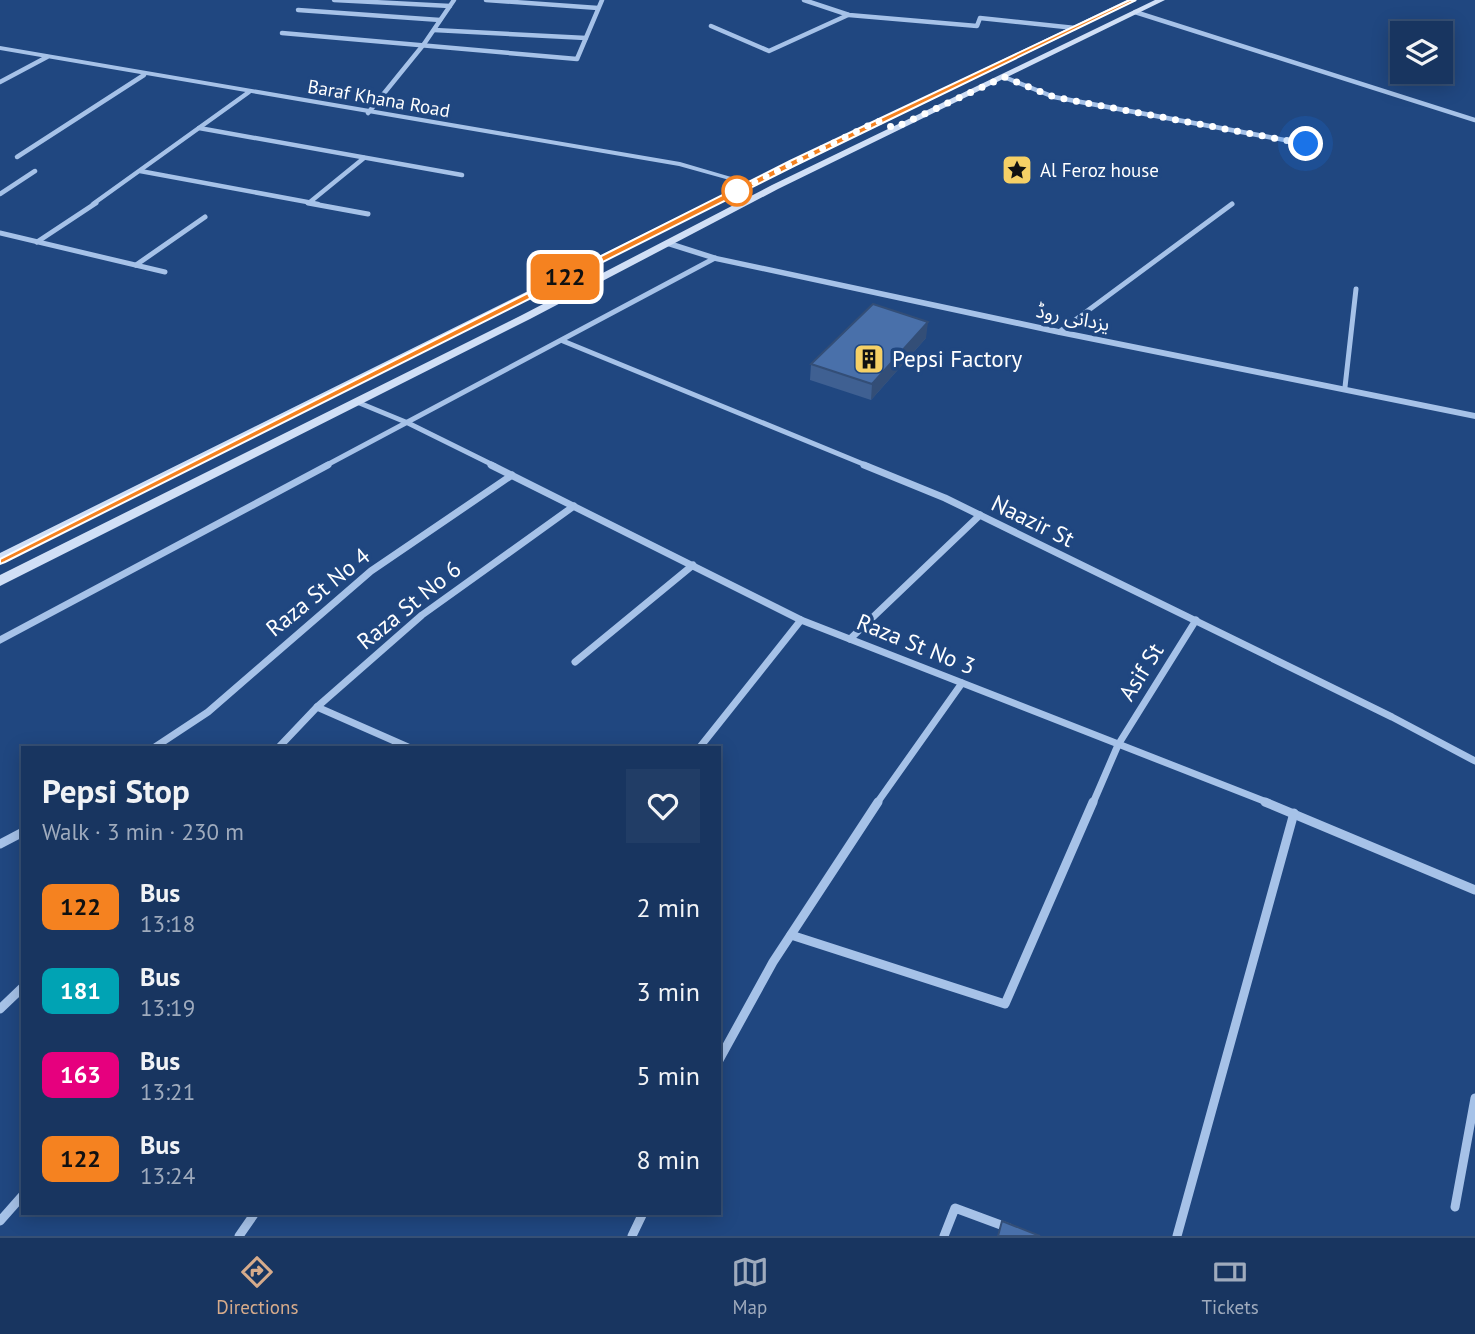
<!DOCTYPE html>
<html lang="en">
<head>
<meta charset="utf-8">
<style>
  :root { --surface:#183560; --page:#213d66; --text:#f1f3f6; --muted:#9fabbd; --line:#365075; --accent:#d6ab8b }
  body { margin:0; font-family:"PT Sans","Noto Sans Arabic",sans-serif; background:var(--page); color:var(--text); height:100vh; display:flex; flex-direction:column; font-size:26px; white-space:nowrap }
  * { box-sizing:border-box; margin:0 }
  p { font-size:23px; color:var(--muted) }
  .icon { flex:none; width:38px; height:38px; fill:none; stroke:currentColor; stroke-width:2; stroke-linecap:round; stroke-linejoin:round }
  .map { position:relative; flex:1; overflow:hidden }
  .drawer { position:absolute; left:21px; top:746px; width:700px; height:469px; display:flex; flex-direction:column; background:var(--surface); border-radius:0px; box-shadow:0 4px 18px #0003,0 0 0 2px var(--line) }
  .drawer>* { flex:none }
  .badge { padding:0 14px; border-radius:10px; font-size:24px; line-height:46px }
  .buttons { position:absolute; left:1390px; top:21px; display:grid; gap:14px }
  .buttons a { display:grid; place-items:center; width:63px; height:63px; border-radius:0px; background:var(--surface); box-shadow:0 4px 18px #0003,0 0 0 2px var(--line); font-size:35px }
  .you { position:absolute; width:35px; height:35px; margin:-18px; border:5px solid #fff; border-radius:50%; background:#1a73e8; box-shadow:0 0 0 10px #1a73e833 }
  .map>.badge { position:absolute; translate:-50% -50%; box-shadow:0 0 0 4px #fff }
  .round { display:grid; place-items:center; flex:none; width:74px; height:74px; border-radius:0px; background:var(--page) }
  .overview { display:flex; align-items:center; justify-content:space-between; height:119px; padding:0 21px }
  h1 { font-size:33px; font-weight:700; line-height:52px }
  ul { padding:0; list-style:none }
  li { display:flex; align-items:center; gap:21px; height:84px; padding:0 21px }
  li div { flex:1 }
  li b { display:block; font-size:26px }
  li em { font-style:normal }
  li .badge { min-width:77px; font-weight:700; text-align:center }
  .tab-bar { display:flex; justify-content:space-around; align-items:center; height:98px; border-top:2px solid var(--line); background:var(--surface); font-size:19px; color:var(--muted) }
  .tab-bar a { display:grid; justify-items:center; gap:4px }
  .tab-bar .selected { color:var(--accent) }
  .map>svg:first-child { display:block }
  .lines { fill:none; stroke-linecap:round; stroke-linejoin:round }
  .minor-far3 { stroke:#a6c2e8; stroke-width:4.5 }
  .minor-far2 { stroke:#a6c2e8; stroke-width:5 }
  .minor-far1 { stroke:#a6c2e8; stroke-width:7 }
  .minor { stroke:#a6c2e8; stroke-width:9 }
  .tertiary { fill:#a6c2e8; fill-rule:evenodd }
  .secondary { fill:#d0dff6; fill-rule:evenodd }
  .wall { fill:#3f6092 }
  .shaded-wall { fill:#334e77 }
  .building { fill:#4970aa; stroke:#334e77; stroke-width:2 }
  .line { fill:#f58220; stroke:#fff; stroke-width:2 }
  .walk { stroke:#fff; stroke-width:7; stroke-dasharray:0 12.6 }
  .stop-dot { fill:#fff; stroke:#f58220; stroke-width:3.5 }
  .labels { text-anchor:middle; stroke-width:7; stroke-linejoin:round; paint-order:stroke }
  .far-street-label { font-size:19px; fill:#fff; stroke:#204780 }
  .far-poi-label { font-size:19px; fill:#fff; stroke:#204780; text-anchor:start }
  .poi-label { font-size:23px; fill:#fff; stroke:#204780; text-anchor:start }
  .street-label { font-size:23px; fill:#fff; stroke:#204780 }
</style>
</head>
<body>
<div class="map">
<svg width="1475" height="1236" viewBox="0 0 1475 1236">
  <rect width="100%" height="100%" fill="#204780"/>
  <g class="lines">
    <g class="minor-far3">
      <path d="M 334,0 L 450,6"/>
      <path d="M 486,0 L 598,8"/>
      <path d="M 804,0 L 849,15 L 977,26 L 980,18 L 1075,28"/>
      <path d="M 298,10 L 440,20"/>
      <path d="M 1135,12 L 1475,120"/>
      <path d="M 711,26 L 769,51 L 848,15"/>
      <path d="M 434,30 L 586,38"/>
      <path d="M 282,33 L 577,59 L 602,0"/>
      <path d="M 1004,77 L 1054,97 L 1306,144"/>
      <path d="M 0,82 L 47,57"/>
      <path d="M 368,113 L 424,44 L 454,0"/>
      <path d="M 199,128 L 462,175"/>
      <path d="M 17,157 L 144,75"/>
      <path d="M 140,171 L 318,204"/>
      <path d="M 0,194 L 35,171"/>
      <path d="M 310,202 L 364,158"/>
      <path d="M 93,204 L 249,92"/>
    </g>
    <g class="minor-far2">
      <path d="M 308,203 L 368,214"/>
      <path d="M 0,233 L 165,272"/>
      <path d="M 37,242 L 96,203"/>
      <path d="M 136,265 L 205,217"/>
      <path d="M 1059,332 L 1232,204"/>
      <path d="M 563,341 L 868,466"/>
      <path d="M 1345,387 L 1356,289"/>
      <path d="M 357,402 L 408,423 L 495,466"/>
      <path d="M 325,466 L 715,258"/>
    </g>
    <g class="minor-far1">
      <path d="M 491,465 L 801,620 L 1269,803"/>
      <path d="M 864,465 L 945,498 L 1392,717 L 1475,761"/>
      <path d="M 850,639 L 980,515"/>
      <path d="M 0,640 L 328,465"/>
      <path d="M 575,662 L 693,565"/>
      <path d="M 317,707 L 408,747"/>
      <path d="M 155,747 L 208,712 L 371,571 L 512,475"/>
      <path d="M 279,747 L 317,707 L 422,615 L 574,506"/>
      <path d="M 700,747 L 801,620"/>
      <path d="M 877,803 L 962,683"/>
      <path d="M 1093,803 L 1118,745 L 1196,620"/>
    </g>
    <g class="minor">
      <path d="M 1265,802 L 1475,890"/>
      <path d="M 0,844 L 23,832"/>
      <path d="M 791,935 L 1005,1004 L 1093,802"/>
      <path d="M 0,1009 L 23,987"/>
      <path d="M 719,1060 L 773,962 L 878,802"/>
      <path d="M 1455,1207 L 1475,1098"/>
      <path d="M 0,1221 L 23,1195"/>
      <path d="M 239,1236 L 255,1213"/>
      <path d="M 632,1236 L 643,1213"/>
      <path d="M 944,1236 L 955,1208 L 1009,1228"/>
      <path d="M 1177,1236 L 1294,813"/>
    </g>
    <g class="tertiary">
      <path d="M 0,46 L 680,162 L 755,184 L 751,186 L 679,166 L 0,50 Z"/>
      <path d="M 667,240 L 717,256 L 1059,329 L 1475,413 L 1475,419 L 1059,335 L 715,261 L 664,245 L 663,243 Z"/>
    </g>
    <g class="secondary">
      <path d="M 1127,0 L 1137,0 L 754,186 L 0,564 L 0,553 L 748,182 Z"/>
      <path d="M 1155,0 L 1165,0 L 778,189 L 530,319 L 0,586 L 0,575 L 522,315 L 772,185 Z"/>
    </g>
  </g>
  <path class="wall" d="M 926,338 L 871,400 L 810,380 L 811,364 Z"/>
  <path class="shaded-wall" d="M 928,322 L 926,338 L 871,400 L 872,384 Z"/>
  <g class="building">
    <path d="M 873,304 L 928,322 L 872,384 L 811,364 Z"/>
    <path d="M 1002,1221 L 1040,1236 L 998,1236 Z"/>
  </g>
  <path class="line" d="M 1130,0 L 1136,0 L 796,165 L 5,562 L 0,564 L 0,559 L 790,161 Z"/>
  <g class="lines">
    <path class="walk" d="M 737,191 L 729,195 L 878,121 L 894,128 L 1004,77 L 1054,97 L 1306,144"/>
  </g>
  <defs>
    <g id="sight-square" transform="scale(1.575)"><rect x="-9" y="-9" width="18" height="18" rx="4" fill="#f5d066" stroke="#204780"/><path d="M0-6L1.8-2.2L6-1.7L2.9 1.2L3.7 5.4L0 3.3L-3.7 5.4L-2.9 1.2L-6-1.7L-1.8-2.2Z" fill="#111"/></g>
    <g id="building-square" transform="scale(1.575)"><rect x="-9" y="-9" width="18" height="18" rx="4" fill="#f5d066" stroke="#204780"/><path d="M-4-6H4V6H1V3H-1V6H-4ZM-2.5-4.3h1.7v1.8h-1.7ZM.8-4.3h1.7v1.8H.8ZM-2.5-1h1.7V.8h-1.7ZM.8-1h1.7V.8H.8Z" fill="#111"/></g>
  </defs>
  <g fill-rule="evenodd">
    <use href="#sight-square" x="1017" y="170"/>
    <use href="#building-square" x="869" y="359"/>
  </g>
  <circle class="stop-dot" cx="737" cy="191" r="14"/>
  <g class="labels">
    <g class="far-street-label">
      <text transform="translate(379 98) rotate(10)" y="7">Baraf Khana Road</text>
      <text transform="translate(1073 317) rotate(11)" y="7">یزدانی روڈ</text>
    </g>
    <g class="far-poi-label">
      <text x="1040" y="177">Al Feroz house</text>
    </g>
    <g class="poi-label">
      <text x="892" y="367">Pepsi Factory</text>
    </g>
    <g class="street-label">
      <text transform="translate(1033 521) rotate(26)" y="8">Naazir St</text>
      <text transform="translate(318 592) rotate(-39)" y="8">Raza St No 4</text>
      <text transform="translate(409 605) rotate(-39)" y="8">Raza St No 6</text>
      <text transform="translate(916 644) rotate(22)" y="8">Raza St No 3</text>
      <text transform="translate(1141 672) rotate(-58)" y="8">Asif St</text>
    </g>
  </g>
</svg>
<div class="buttons">
<a><svg class="icon" aria-label="layers" viewBox="0 0 24 24"><path d="M12 4l9 5-9 5-9-5zM3 14l9 5 9-5"/></svg></a>
</div>
<div class="you" style="left:1306px;top:144px"></div>
<b class="badge" style="left:565px;top:277px;background:#f58220;color:#111">122</b>
<section class="drawer">
<div class="overview"><div><h1>Pepsi Stop</h1><p>Walk · 3 min · 230 m</p></div><a class="round"><svg class="icon" aria-label="heart" viewBox="0 0 24 24"><path d="M12 20l-8-8c-3-5 5-10 8-4 3-6 11-1 8 4z"/></svg></a></div>
<ul>
<li><span class="badge" style="background:#f58220;color:#111">122</span><div><b>Bus</b><p>13:18</p></div><em>2 min</em></li>
<li><span class="badge" style="background:#00a3b4;color:#fff">181</span><div><b>Bus</b><p>13:19</p></div><em>3 min</em></li>
<li><span class="badge" style="background:#e6007e;color:#fff">163</span><div><b>Bus</b><p>13:21</p></div><em>5 min</em></li>
<li><span class="badge" style="background:#f58220;color:#111">122</span><div><b>Bus</b><p>13:24</p></div><em>8 min</em></li>
</ul>
</section>
</div>
<nav class="tab-bar">
<a class="selected"><svg class="icon" aria-label="directions" viewBox="0 0 24 24"><path d="M12 3l9 9-9 9-9-9zM9 14v-3h6M13 9l2 2-2 2"/></svg>Directions</a>
<a><svg class="icon" aria-label="map" viewBox="0 0 24 24"><path d="M3 6l6-2 6 2 6-2v14l-6 2-6-2-6 2zM9 4v14M15 6v14"/></svg>Map</a>
<a><svg class="icon" aria-label="tickets" viewBox="0 0 24 24"><path d="M3 7h18v10H3zM15 7v10"/></svg>Tickets</a>
</nav>
</body>
</html>
